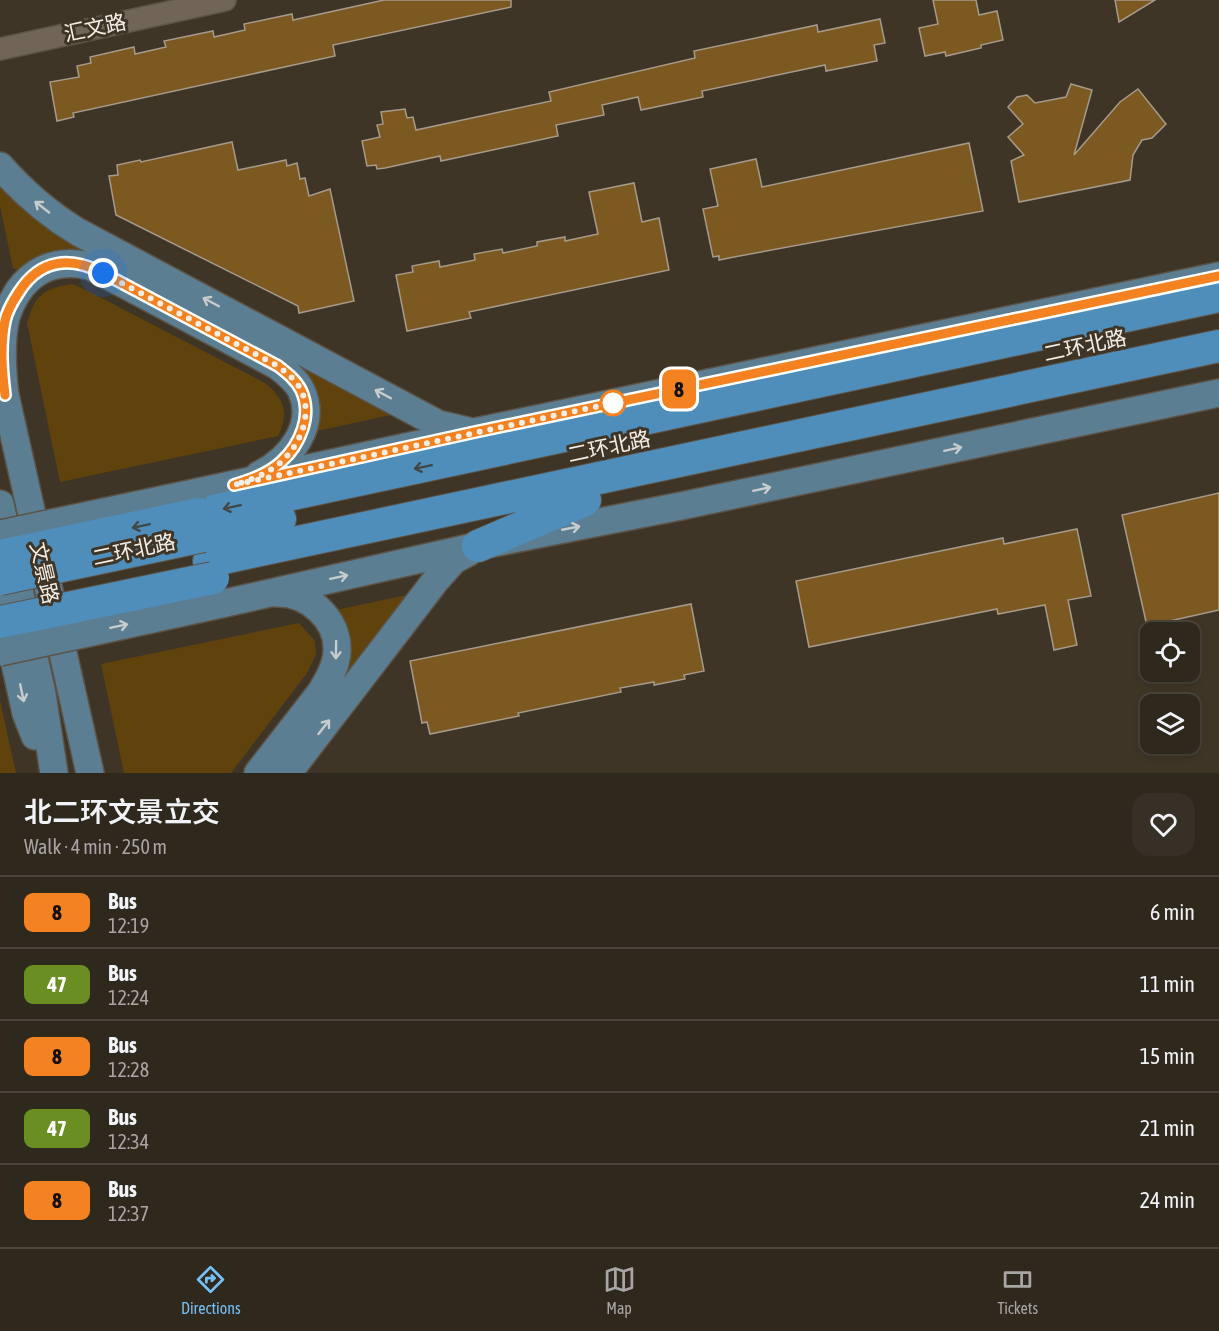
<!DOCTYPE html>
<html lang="en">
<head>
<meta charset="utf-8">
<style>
  :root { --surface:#2f281d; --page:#373026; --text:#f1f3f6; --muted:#a7a6a4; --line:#4a443b; --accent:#75c0f6 }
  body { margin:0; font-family:"Asap Condensed","Noto Sans SC",sans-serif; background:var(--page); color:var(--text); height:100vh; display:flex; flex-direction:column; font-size:22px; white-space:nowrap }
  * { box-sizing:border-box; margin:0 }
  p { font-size:20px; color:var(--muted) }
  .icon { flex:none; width:33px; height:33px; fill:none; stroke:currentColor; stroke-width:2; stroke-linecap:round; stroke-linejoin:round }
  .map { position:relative; height:773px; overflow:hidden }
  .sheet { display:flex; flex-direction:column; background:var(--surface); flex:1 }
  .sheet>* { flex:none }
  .badge { padding:0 12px; border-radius:9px; font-size:21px; line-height:39px }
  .fabs { position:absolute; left:1140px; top:622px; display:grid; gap:12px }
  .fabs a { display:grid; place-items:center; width:60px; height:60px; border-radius:12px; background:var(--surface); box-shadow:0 3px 9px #0003,0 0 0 2px var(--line); font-size:30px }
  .you { position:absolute; width:30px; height:30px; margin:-15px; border:4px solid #fff; border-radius:50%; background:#1a73e8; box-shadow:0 0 0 9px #1a73e833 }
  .map>.badge { position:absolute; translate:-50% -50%; box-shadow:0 0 0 3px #fff }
  .round { display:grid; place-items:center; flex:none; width:63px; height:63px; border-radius:18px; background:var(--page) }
  .summary { display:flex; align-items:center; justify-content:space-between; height:102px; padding:0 24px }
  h1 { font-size:28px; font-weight:600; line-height:45px }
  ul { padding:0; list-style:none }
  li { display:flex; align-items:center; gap:18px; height:72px; padding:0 24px; border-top:2px solid var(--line) }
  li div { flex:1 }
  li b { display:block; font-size:22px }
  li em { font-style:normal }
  li .badge { min-width:66px; font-weight:700; text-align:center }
  .tab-bar { display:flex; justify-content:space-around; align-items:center; height:84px; border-top:2px solid var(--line); background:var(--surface); font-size:16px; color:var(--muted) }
  .tab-bar a { display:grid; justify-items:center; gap:3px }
  .tab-bar .active { color:var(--accent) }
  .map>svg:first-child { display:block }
  .green { fill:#60420c }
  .building { fill:#7c5921; stroke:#a69a8a; stroke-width:1.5 }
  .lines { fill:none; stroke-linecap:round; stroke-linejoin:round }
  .minor-casing { stroke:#5c5347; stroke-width:24 }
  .major-casing { stroke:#5c5347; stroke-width:30 }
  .highway-casing { stroke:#5c5347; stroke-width:34 }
  .minor { stroke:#706556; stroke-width:21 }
  .major { stroke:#5c7e93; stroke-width:27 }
  .highway { stroke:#4f8ebb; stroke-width:32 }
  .major-bridge-casing { stroke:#5c5347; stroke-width:30; stroke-linecap:butt }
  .highway-bridge-casing { stroke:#5c5347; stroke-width:34; stroke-linecap:butt }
  .major-bridge { stroke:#5c7e93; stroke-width:27 }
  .highway-bridge { stroke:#4f8ebb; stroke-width:32 }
  .oneway { stroke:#c7cccc }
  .oneway2 { stroke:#424745 }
  .line-casing { stroke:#fff; stroke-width:14 }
  .line { stroke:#f58220; stroke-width:9 }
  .walk { stroke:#f5eee5; stroke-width:6; stroke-dasharray:0 10.8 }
  .stop-dot { fill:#fff; stroke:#f58220; stroke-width:3 }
  .labels { text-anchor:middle; stroke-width:6; stroke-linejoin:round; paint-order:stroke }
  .street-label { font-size:21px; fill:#f5eee5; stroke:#3f3527 }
</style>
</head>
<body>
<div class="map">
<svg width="1219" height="773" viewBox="0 0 1219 773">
  <rect width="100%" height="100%" fill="#3f3527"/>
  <g class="green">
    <path d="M 0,185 L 107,261 C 75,256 44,243 20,271 L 13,268 L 0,206 Z"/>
    <path d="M 72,284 L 86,290 L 265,383 C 285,399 289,414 278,436 L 60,482 L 27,323 C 35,295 44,288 72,284 Z"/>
    <path d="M 290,358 L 395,414 L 317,431 L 318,404 Z"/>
    <path d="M 412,594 L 345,677 C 345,653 352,630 336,610 Z"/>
    <path d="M 299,623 L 315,641 L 316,655 L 307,673 L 231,773 L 124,773 L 101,664 Z"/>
    <path d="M 0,701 L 16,773 L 0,773 Z"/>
  </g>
  <g class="building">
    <path d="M 384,0 L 511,0 L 511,7 L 333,45 L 335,56 L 73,113 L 74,117 L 57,121 L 50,82 L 79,77 L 77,66 L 91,63 L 90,57 L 134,47 L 135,54 L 166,47 L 164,41 L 213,31 L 214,37 L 245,30 L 244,24 L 292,14 L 293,20 Z"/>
    <path d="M 933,0 L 976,0 L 979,15 L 997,11 L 1003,40 L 981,45 L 981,48 L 946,56 L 945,52 L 925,56 L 919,28 L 938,24 Z"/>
    <path d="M 1115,0 L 1155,0 L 1119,22 Z"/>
    <path d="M 880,19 L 885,43 L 874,45 L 877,61 L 826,71 L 825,65 L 702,91 L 703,97 L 641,110 L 638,97 L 602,105 L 604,115 L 556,125 L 558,136 L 441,161 L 440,156 L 385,168 L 377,169 L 376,165 L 367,166 L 362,141 L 380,137 L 377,125 L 383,124 L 381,112 L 405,109 L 407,118 L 413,117 L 416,130 L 551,101 L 549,92 L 695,58 L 694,51 L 817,25 L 818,32 Z"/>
    <path d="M 1071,84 L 1092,90 L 1074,155 L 1120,102 L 1138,89 L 1166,124 L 1152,138 L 1142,140 L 1133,155 L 1130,180 L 1019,202 L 1011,161 L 1024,155 L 1008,137 L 1023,124 L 1008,107 L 1017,97 L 1027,95 L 1035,103 L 1066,97 Z"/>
    <path d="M 232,142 L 238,170 L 286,160 L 287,166 L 297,163 L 300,179 L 305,178 L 309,196 L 330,189 L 354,301 L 299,313 L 298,306 L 116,215 L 109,176 L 118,175 L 117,165 L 140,160 L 141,162 Z"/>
    <path d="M 969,143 L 983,211 L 734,257 L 719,260 L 719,256 L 713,257 L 703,209 L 718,206 L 710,169 L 756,159 L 762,187 Z"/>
    <path d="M 634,183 L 642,222 L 659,218 L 669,270 L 469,312 L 471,318 L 407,331 L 396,275 L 413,272 L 412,266 L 439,261 L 440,267 L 475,260 L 474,254 L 502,249 L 503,253 L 537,246 L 537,242 L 565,237 L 565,241 L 598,234 L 589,192 Z"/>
    <path d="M 1219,493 L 1219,610 L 1147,626 L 1122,515 Z"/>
    <path d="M 1077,529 L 1091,596 L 1068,600 L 1077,645 L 1054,650 L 1045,605 L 998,614 L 997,609 L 809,647 L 796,581 L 1003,538 L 1004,544 Z"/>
    <path d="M 691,604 L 704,671 L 684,675 L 685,679 L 654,685 L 654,682 L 620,688 L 621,692 L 518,713 L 519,716 L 430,734 L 427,722 L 422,723 L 410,661 Z"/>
  </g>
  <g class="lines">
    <g class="minor-casing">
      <path id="minor" d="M 0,49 L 225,0"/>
    </g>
    <g class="major-casing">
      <g id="major">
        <path d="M 0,166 C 23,192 48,214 78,232 L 438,424 L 468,431"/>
        <path d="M 1,377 L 90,773"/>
        <path d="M 5,395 C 2,370 0,342 6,317 C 19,277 48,256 90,266 L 278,366 C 287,373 296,380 301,390 C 318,426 289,460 259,475"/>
        <path d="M 194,493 L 475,432 L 1219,276"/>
        <path d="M 0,504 L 42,694 L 54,773"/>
        <path d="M 0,595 L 26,713 L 35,736"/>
        <path d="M 221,604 L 478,546 L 681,506 L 1219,393"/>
        <path d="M 258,773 L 321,692 C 328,680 336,667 337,652 C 339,619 308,592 276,593"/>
        <path d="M 288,773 L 436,580 L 454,560 L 469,552"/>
      </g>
    </g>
    <g class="highway-casing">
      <g id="highway">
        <path d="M 199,514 L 1219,296"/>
        <path d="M 203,536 L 280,519"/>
        <path d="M 478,546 L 585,500"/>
        <path d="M 209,561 L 1219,346"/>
      </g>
    </g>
    <use href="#minor" class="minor"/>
    <use href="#major" class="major"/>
    <use href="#highway" class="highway"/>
    <g class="major-bridge-casing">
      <g id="major-bridge">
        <path d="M 0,534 L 194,493"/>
        <path d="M 0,652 L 221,604"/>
      </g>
    </g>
    <g class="highway-bridge-casing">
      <g id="highway-bridge">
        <path d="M 0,556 L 199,514"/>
        <path d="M 0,579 L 203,536"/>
        <path d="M 0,622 L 213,578"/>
      </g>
    </g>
    <use href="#major-bridge" class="major-bridge"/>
    <use href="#highway-bridge" class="highway-bridge"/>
  </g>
  <defs><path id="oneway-shaft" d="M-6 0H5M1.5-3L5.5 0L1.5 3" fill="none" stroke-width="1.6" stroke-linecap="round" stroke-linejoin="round" transform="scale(1.5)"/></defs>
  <g class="oneway">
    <use href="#oneway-shaft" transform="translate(42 207) rotate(-142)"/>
    <use href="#oneway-shaft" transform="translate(211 302) rotate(-152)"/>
    <use href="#oneway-shaft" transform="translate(383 394) rotate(-152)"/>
    <use href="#oneway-shaft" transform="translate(953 449) rotate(-12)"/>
    <use href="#oneway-shaft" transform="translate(762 489) rotate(-12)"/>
    <use href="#oneway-shaft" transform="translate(571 528) rotate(-11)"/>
    <use href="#oneway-shaft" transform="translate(339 577) rotate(-12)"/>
    <use href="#oneway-shaft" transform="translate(119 626) rotate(-12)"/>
    <use href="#oneway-shaft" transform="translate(336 650) rotate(91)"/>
    <use href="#oneway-shaft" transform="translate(22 693) rotate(78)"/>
    <use href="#oneway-shaft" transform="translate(324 727) rotate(-52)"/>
  </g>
  <g class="oneway2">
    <use href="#oneway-shaft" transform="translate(423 467) rotate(168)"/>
    <use href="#oneway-shaft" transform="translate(232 507) rotate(168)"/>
    <use href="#oneway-shaft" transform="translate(141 526) rotate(168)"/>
  </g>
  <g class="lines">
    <g class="line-casing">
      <path id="line" d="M 5,395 C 2,370 0,346 5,321 C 7,311 13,301 19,292 C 40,259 70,256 103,273 L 278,366 C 287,373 296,380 301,390 C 313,415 300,445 281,462 C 268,474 250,480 234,485 L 475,432 L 1219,276"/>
    </g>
    <use href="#line" class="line"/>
    <path class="walk" d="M 103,273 L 278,366 C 287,373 296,380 301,390 C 313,415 300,445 281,462 C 268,474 250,480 234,485 L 613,403"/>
  </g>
  <circle class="stop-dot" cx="613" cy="403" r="12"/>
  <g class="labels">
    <g class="street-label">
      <text transform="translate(95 28) rotate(-12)" y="7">汇文路</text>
      <text transform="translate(1085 346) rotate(-12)" y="7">二环北路</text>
      <text transform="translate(609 447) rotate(-12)" y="7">二环北路</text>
      <text transform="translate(134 550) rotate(-12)" y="7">二环北路</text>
      <text transform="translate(44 573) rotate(77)" y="7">文景路</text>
    </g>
  </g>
</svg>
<div class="fabs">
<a><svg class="icon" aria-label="locate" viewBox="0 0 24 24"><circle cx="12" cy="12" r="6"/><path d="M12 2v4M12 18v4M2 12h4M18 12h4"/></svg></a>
<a><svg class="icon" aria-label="layers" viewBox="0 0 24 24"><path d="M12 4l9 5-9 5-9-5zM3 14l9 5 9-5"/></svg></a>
</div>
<div class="you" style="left:103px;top:273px"></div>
<b class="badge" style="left:679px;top:389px;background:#f58220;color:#111">8</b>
</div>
<section class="sheet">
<div class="summary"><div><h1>北二环文景立交</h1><p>Walk · 4 min · 250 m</p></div><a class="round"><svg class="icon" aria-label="heart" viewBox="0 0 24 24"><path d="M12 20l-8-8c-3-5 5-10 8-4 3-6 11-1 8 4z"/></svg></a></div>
<ul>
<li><span class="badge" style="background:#f58220;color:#111">8</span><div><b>Bus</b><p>12:19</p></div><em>6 min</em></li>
<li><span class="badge" style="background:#6b8e23;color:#fff">47</span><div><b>Bus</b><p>12:24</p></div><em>11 min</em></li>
<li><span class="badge" style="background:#f58220;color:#111">8</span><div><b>Bus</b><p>12:28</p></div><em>15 min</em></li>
<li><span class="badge" style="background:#6b8e23;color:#fff">47</span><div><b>Bus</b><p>12:34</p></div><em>21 min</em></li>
<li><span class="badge" style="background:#f58220;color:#111">8</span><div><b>Bus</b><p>12:37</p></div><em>24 min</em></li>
</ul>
</section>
<nav class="tab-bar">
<a class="active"><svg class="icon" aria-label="directions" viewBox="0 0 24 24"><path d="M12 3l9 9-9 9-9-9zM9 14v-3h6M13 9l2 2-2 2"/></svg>Directions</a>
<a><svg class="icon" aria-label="map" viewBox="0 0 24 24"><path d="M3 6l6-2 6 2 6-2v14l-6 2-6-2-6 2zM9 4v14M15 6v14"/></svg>Map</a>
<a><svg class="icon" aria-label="tickets" viewBox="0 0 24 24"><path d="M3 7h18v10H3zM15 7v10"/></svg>Tickets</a>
</nav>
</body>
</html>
